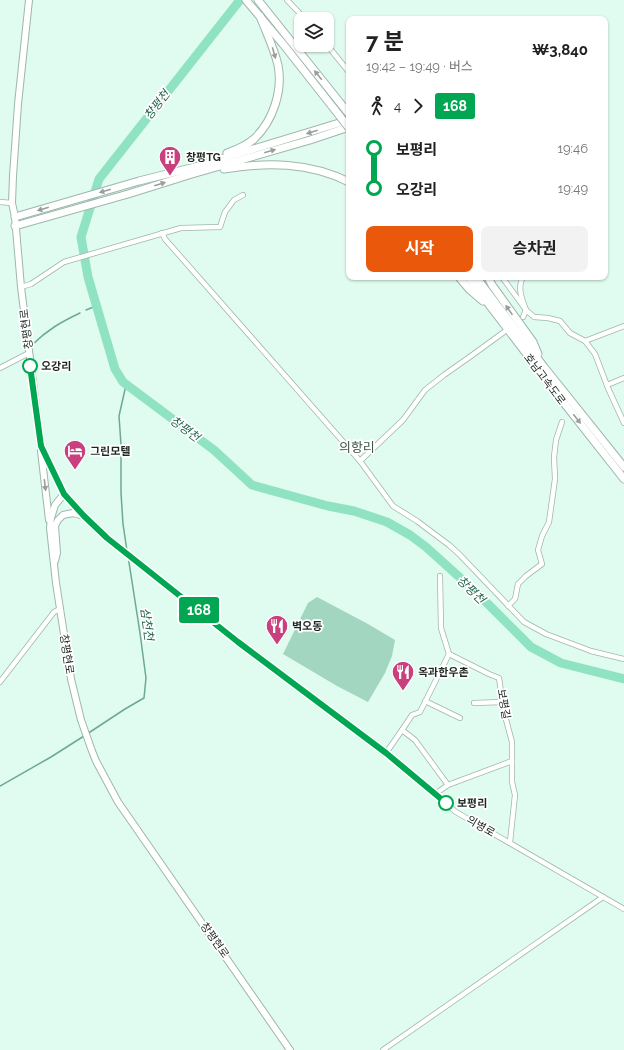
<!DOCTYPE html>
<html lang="ko">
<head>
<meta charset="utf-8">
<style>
  :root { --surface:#fff; --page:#f2f2f2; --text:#222; --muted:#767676; --accent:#ea580c }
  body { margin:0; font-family:Raleway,"Noto Sans KR",sans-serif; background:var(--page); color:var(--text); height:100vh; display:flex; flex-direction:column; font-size:15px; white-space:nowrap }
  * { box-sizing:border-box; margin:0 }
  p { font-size:13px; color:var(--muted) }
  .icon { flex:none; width:22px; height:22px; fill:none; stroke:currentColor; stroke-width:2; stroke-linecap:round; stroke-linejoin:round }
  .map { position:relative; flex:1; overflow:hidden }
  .side { position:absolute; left:346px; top:16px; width:262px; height:264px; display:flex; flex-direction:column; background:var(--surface); border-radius:8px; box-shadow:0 1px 3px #0004 }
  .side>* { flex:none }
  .badge { padding:0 8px; border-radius:3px; font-size:14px; line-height:26px }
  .controls { position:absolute; left:294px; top:12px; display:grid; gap:8px }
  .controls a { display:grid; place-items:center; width:40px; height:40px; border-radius:8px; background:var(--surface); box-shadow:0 1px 3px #0004; font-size:20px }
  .map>.badge { position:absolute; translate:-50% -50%; box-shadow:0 0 0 2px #fff }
  .legs { display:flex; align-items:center; gap:6px; height:44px; padding:0 20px; font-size:13px }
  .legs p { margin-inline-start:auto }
  .summary { display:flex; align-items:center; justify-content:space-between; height:68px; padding:0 20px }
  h1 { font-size:22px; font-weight:700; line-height:30px }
  .cta { display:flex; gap:8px; margin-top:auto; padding:8px 20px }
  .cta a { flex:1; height:46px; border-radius:8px; background:var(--accent); color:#fff; font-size:16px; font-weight:700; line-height:46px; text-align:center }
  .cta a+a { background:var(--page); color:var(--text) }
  ul { padding:0 20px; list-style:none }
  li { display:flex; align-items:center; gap:14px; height:40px; font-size:15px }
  li i { display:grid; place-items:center; width:6px; height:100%; margin:0 5px; background:currentColor }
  li i::after { content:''; width:10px; height:10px; margin:-5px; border:3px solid; border-radius:50%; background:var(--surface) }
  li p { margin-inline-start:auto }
  li:first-child i { background:linear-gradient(#0000 50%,currentColor 0) }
  li:last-child i { background:linear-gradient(currentColor 50%,#0000 0) }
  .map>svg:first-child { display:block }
  .green { fill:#a3d6c1 }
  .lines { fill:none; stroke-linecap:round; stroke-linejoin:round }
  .stream { stroke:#6caa92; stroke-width:1.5 }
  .river { stroke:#8fe3c2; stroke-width:9 }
  .minor-casing { stroke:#9eb7ac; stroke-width:6 }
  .major-casing { stroke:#9eb7ac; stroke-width:8 }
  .highway-casing { stroke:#9eb7ac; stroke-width:9 }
  .minor { stroke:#fff; stroke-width:4.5 }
  .major { stroke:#fff; stroke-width:6 }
  .highway { stroke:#fff; stroke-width:7 }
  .highway-bridge-casing { stroke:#9eb7ac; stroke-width:9; stroke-linecap:butt }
  .highway-bridge { stroke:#fff; stroke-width:7 }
  .oneway { fill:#999d9c }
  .line-1-casing { stroke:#fff; stroke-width:9 }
  .line-1 { stroke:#00a651; stroke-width:6 }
  .stop-1-dot { fill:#fff; stroke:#00a651; stroke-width:2 }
  .labels { text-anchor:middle; stroke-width:3.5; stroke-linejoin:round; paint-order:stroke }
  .poi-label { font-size:11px; font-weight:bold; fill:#1c2622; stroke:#fff; text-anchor:start }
  .street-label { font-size:11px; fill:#1c2622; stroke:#fff }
  .stop-label { font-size:11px; font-weight:bold; fill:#1c2622; stroke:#fff; text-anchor:start }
  .water-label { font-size:12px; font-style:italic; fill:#22634d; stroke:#fff }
  .quarter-label { font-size:13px; fill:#3f564c; stroke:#fff }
</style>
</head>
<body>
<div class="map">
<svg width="624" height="1050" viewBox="0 0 624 1050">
  <rect width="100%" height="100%" fill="#e0fbef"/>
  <path class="green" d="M 317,597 L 368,624 L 395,640 L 392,656 L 385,673 L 368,702 L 337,686 L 283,654 L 308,603 Z"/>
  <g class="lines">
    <g class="stream">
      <path d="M 86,310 L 96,306"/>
      <path d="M 32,345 C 47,330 61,322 80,313"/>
      <path d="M 126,385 L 119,416 L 121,445 L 121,493 L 123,524 L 127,551"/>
      <path d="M 87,734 L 125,709 L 144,698 L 146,678 L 140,633 L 128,556"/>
      <path d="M 0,786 L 51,757 L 84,736"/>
    </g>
    <path class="river" d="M 240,0 L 99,179 L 81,237 L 88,277 L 115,369 L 123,382 L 214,450 L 252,485 L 328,506 L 354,511 L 387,522 L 410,535 L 426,547 L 477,593 L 531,647 L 561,663 L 624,679"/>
    <g class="minor-casing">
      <g id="minor">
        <path d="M 287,0 L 305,19"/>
        <path d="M 327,45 L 349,72"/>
        <path d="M 0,202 L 12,203"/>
        <path d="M 162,233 L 165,239 L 360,461 L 393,506 L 417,521 L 449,545 L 459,554 L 524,622 L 546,634 L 591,651 L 624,659"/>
        <path d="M 502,277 L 526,310 L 534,317 L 548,318 L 560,321 L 570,333 L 585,341 L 595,354 L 608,388 L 624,423"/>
        <path d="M 21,287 L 31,284 L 64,262 L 181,228 L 220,227 L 225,212 L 234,200 L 243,195"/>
        <path d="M 523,317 L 526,310 C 522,299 517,288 523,277"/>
        <path d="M 585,341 L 624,326"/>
        <path d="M 0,368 L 29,353"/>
        <path d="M 607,385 L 624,378"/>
        <path d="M 360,461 L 403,420 L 425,390 L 444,375 L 471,356 L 504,332"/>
        <path d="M 64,494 L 84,516 L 107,537 L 238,642 L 386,753 L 456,812 L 624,909"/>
        <path d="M 508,606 L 515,599 L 518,584 L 526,576 L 542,564 L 538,550 L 542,536 L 549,522 L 555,479 L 554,457 L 556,440 L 562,422"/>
        <path d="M 449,654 L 489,674 L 499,678 L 504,712 L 512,742 L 512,782 L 515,795 L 510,842"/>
        <path d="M 0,682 L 54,612 L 60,609"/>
        <path d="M 425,701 L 460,718"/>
        <path d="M 474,703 L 503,702"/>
        <path d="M 402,730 L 412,715 L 420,712 L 449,654 L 441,628 L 440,576"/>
        <path d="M 386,753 L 402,730 L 415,740 L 448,785"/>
        <path d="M 435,794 L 448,785 L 512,761"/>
        <path d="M 383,1050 L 603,897"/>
      </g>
    </g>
    <g class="major-casing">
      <g id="major">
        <path d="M 29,0 L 18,104 L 13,176 L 12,203 L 15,217 L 21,287 L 41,446 L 64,494 L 55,505 L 51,518 L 50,528 L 56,583 L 71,679 L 81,720 L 92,751 L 96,761 L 118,802 L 290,1050"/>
        <path d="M 41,451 L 49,520"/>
        <path d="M 55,561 L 57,553 L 55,526 L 58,520 L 63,515 L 73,513 L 84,516"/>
      </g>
    </g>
    <g class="highway-casing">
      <g id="highway">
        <path d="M 246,0 L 283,44 L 335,110"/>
        <path d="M 258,0 L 349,114"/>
        <path d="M 227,153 C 236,150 246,146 254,139 C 273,121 283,91 278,65 C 274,48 266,32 260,16"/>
        <path d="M 224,169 C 267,162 309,162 349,182"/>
        <path d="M 15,217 L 139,181 L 191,168 L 349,120"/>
        <path d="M 15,226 L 128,194 L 192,174 L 310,140 L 349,127"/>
        <path d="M 459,277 L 469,289 L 483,301"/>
        <path d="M 468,277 L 564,403 L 624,479"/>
        <path d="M 476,277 L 544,367 L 624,467"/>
        <path d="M 488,277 L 492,285 L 533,342 L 538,354"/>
      </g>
    </g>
    <use href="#minor" class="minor"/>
    <use href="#major" class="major"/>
    <use href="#highway" class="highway"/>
    <g class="highway-bridge-casing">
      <path id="highway-bridge" d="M 335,110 L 349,128"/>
    </g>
    <use href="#highway-bridge" class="highway-bridge"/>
  </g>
  <defs><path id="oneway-solid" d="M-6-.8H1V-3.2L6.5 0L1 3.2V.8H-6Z"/></defs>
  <g class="oneway">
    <use href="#oneway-solid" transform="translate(274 53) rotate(74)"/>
    <use href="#oneway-solid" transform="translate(318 75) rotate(-129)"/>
    <use href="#oneway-solid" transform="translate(312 132) rotate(162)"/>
    <use href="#oneway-solid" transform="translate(270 151) rotate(-16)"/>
    <use href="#oneway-solid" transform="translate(160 184) rotate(-18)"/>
    <use href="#oneway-solid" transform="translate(105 191) rotate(164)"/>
    <use href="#oneway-solid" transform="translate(43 209) rotate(164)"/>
    <use href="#oneway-solid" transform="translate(509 310) rotate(-125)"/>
    <use href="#oneway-solid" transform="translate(577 419) rotate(52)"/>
    <use href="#oneway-solid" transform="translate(45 485) rotate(83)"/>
  </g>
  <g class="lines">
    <g class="line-1-casing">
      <path id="line-1" d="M 30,366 L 41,446 L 64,494 L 84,516 L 107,538 L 238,642 L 386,753 L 446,803"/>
    </g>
    <use href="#line-1" class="line-1"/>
  </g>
  <defs>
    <g id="building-pin" transform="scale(1.15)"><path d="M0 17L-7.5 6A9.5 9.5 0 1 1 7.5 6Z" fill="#c8407d" stroke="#fff"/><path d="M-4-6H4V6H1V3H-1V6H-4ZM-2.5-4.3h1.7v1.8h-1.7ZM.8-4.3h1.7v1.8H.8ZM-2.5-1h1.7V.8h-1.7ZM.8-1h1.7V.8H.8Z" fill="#fff"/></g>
    <g id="hotel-pin" transform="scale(1.15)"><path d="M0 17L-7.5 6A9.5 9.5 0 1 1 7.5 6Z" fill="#c8407d" stroke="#fff"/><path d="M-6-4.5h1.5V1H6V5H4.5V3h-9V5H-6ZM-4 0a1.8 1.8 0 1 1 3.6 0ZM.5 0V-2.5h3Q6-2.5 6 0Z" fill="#fff"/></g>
    <g id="restaurant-pin" transform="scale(1.15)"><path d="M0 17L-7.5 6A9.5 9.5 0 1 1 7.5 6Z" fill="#c8407d" stroke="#fff"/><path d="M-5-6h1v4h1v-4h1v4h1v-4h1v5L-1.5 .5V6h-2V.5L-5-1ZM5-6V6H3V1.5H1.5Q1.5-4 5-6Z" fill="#fff"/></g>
  </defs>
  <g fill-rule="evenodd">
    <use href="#building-pin" x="170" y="157"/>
    <use href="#hotel-pin" x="75" y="451"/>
    <use href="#restaurant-pin" x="277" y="626"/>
    <use href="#restaurant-pin" x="403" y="672"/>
  </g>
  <g class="stop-1-dot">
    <circle cx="30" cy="366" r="7"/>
    <circle cx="446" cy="803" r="7"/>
  </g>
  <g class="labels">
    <g class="poi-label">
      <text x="186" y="161">창평TG</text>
      <text x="90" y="455">그린모텔</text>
      <text x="292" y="630">벽오동</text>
      <text x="418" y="676">옥과한우촌</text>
    </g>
    <g class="street-label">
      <text transform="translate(26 329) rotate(-97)" y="4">창평현로</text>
      <text transform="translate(545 379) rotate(53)" y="4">호남고속도로</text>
      <text transform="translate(67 654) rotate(81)" y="4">창평현로</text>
      <text transform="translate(504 704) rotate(80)" y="4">보평길</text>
      <text transform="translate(481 826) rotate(30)" y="4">의병로</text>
      <text transform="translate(215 940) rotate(55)" y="4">창평현로</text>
    </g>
    <g class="stop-label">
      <text x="41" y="370">오강리</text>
      <text x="457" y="807">보평리</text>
    </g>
    <g class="water-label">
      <text transform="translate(157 105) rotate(-52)" y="4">창평천</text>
      <text transform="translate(185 429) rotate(37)" y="4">창평천</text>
      <text transform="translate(471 590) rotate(44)" y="4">창평천</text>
      <text transform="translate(147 624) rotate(82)" y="4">삼천천</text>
    </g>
    <g class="quarter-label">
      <text x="357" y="452">의항리</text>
    </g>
  </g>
</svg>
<div class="controls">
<a><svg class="icon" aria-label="layers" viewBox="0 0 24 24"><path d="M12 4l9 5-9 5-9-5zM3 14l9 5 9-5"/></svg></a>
</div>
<b class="badge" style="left:199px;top:610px;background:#00a651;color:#fff">168</b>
<section class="side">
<div class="summary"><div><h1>7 분</h1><p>19:42 – 19:49 · 버스</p></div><b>₩3,840</b></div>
<div class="legs"><svg class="icon" aria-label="walk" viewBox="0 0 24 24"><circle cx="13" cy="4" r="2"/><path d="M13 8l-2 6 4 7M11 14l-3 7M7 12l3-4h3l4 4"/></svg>4<svg class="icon" aria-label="forward" viewBox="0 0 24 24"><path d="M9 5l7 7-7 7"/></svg><b class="badge" style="background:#00a651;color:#fff">168</b></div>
<ul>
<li><i style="color:#00a651"></i><b>보평리</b><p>19:46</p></li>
<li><i style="color:#00a651"></i><b>오강리</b><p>19:49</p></li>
</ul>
<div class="cta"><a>시작</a><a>승차권</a></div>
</section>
</div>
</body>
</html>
